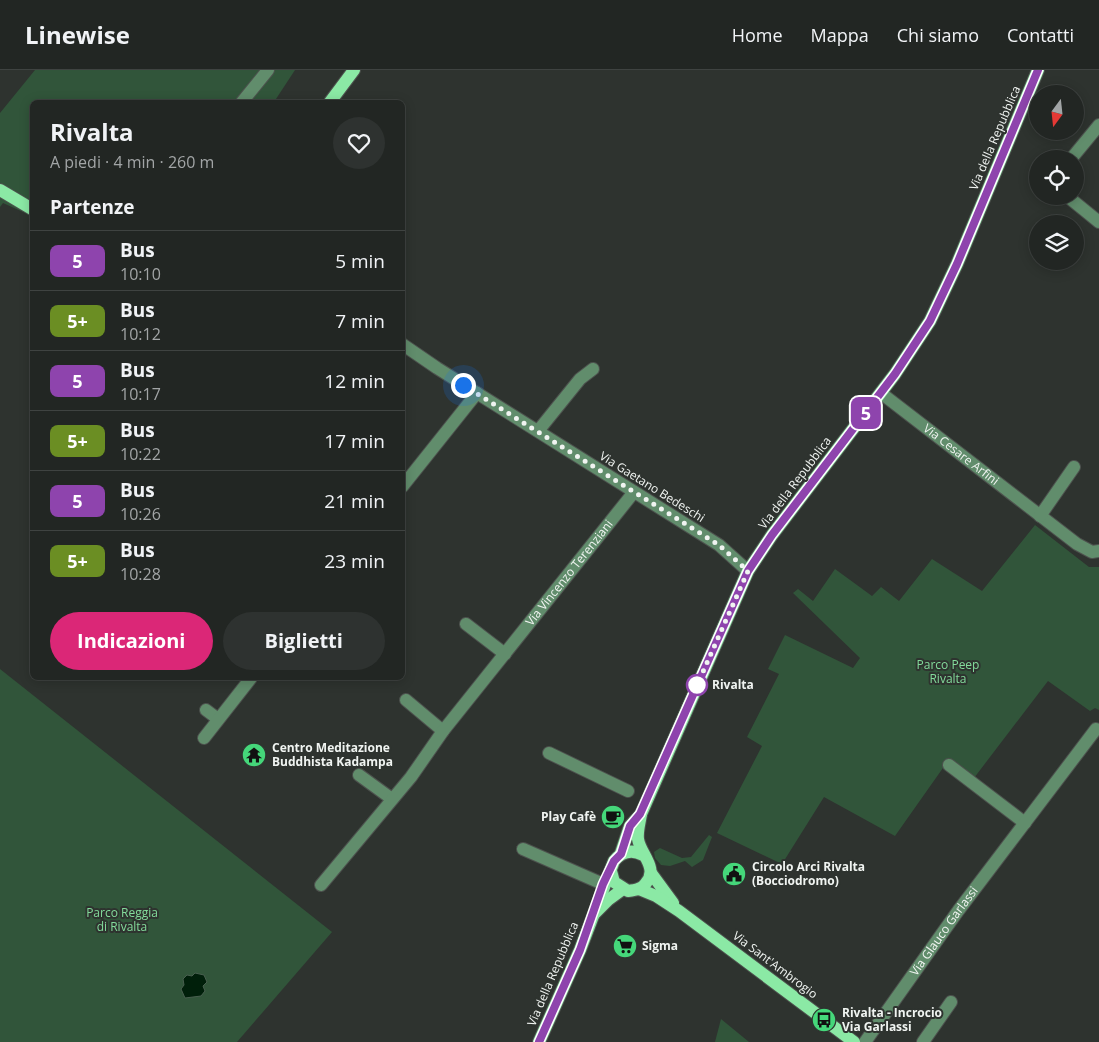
<!DOCTYPE html>
<html lang="it">
<head>
<meta charset="utf-8">
<style>
  :root { --surface:#222623; --page:#2e3230; --text:#f1f3f6; --muted:#a2a5a6; --line:#3f4341; --accent:#db2777 }
  body { margin:0; font-family:"Open Sans",sans-serif; background:var(--page); color:var(--text); height:100vh; display:flex; flex-direction:column; font-size:19px; white-space:nowrap }
  * { box-sizing:border-box; margin:0 }
  p { font-size:16px; color:var(--muted) }
  .icon { flex:none; width:28px; height:28px; fill:none; stroke:currentColor; stroke-width:2; stroke-linecap:round; stroke-linejoin:round }
  .map { position:relative; flex:1; overflow:hidden }
  .sheet { position:absolute; left:30px; top:30px; width:375px; height:580px; display:flex; flex-direction:column; background:var(--surface); border-radius:8px; box-shadow:0 2px 12px #0003,0 0 0 1px var(--line) }
  .sheet>* { flex:none }
  .badge { padding:0 10px; border-radius:8px; font-size:18px; line-height:32px }
  .needle { width:32px; rotate:195deg }
  .fabs { position:absolute; left:1029px; top:15px; display:grid; gap:10px }
  .fabs a { display:grid; place-items:center; width:55px; height:55px; border-radius:50%; background:var(--surface); box-shadow:0 2px 12px #0003,0 0 0 1px var(--line); font-size:25px }
  .you { position:absolute; width:25px; height:25px; margin:-12px; border:4px solid #fff; border-radius:50%; background:#1a73e8; box-shadow:0 0 0 8px #1a73e833 }
  .map>.badge { position:absolute; translate:-50% -50%; box-shadow:0 0 0 2px #fff }
  h2 { padding:0 20px; font-size:19px; line-height:45px }
  .round { display:grid; place-items:center; flex:none; width:52px; height:52px; border-radius:26px; background:var(--page) }
  .head { display:flex; align-items:center; justify-content:space-between; height:85px; padding:0 20px }
  h1 { font-size:24px; font-weight:700; line-height:38px }
  .button { display:flex; gap:10px; margin-top:auto; padding:10px 20px }
  .button a { flex:1; height:58px; border-radius:30px; background:var(--accent); color:#fff; font-size:20px; font-weight:700; line-height:58px; text-align:center }
  .button a+a { background:var(--page); color:var(--text) }
  ul { padding:0; list-style:none }
  li { display:flex; align-items:center; gap:15px; height:60px; padding:0 20px; border-top:1px solid var(--line) }
  li div { flex:1 }
  li b { display:block; font-size:19px }
  li em { font-style:normal }
  li .badge { min-width:55px; font-weight:700; text-align:center }
  header { display:flex; align-items:center; gap:30px; box-sizing:border-box; height:70px; padding:0 25px; background:var(--surface); border-bottom:1px solid var(--line) }
  header strong { font-size:24px }
  nav { display:flex; gap:28px; margin-inline-start:auto; font-size:18px }
  .map>svg:first-child { display:block }
  .green { fill:#31553a }
  .water { fill:#001f0a; stroke:#485f4f }
  .lines { fill:none; stroke-linecap:round; stroke-linejoin:round }
  .minor-casing { stroke:#4d524e; stroke-width:14 }
  .major-casing { stroke:#4d524e; stroke-width:14 }
  .minor { stroke:#618d6c; stroke-width:12 }
  .major { stroke:#8be9a5; stroke-width:12 }
  .line-casing { stroke:#fff; stroke-width:11 }
  .line { stroke:#8e44ad; stroke-width:8 }
  .walk { stroke:#f0f4f1; stroke-width:5; stroke-dasharray:0 9 }
  .stop-dot { fill:#fff; stroke:#8e44ad; stroke-width:2.5 }
  .labels { text-anchor:middle; stroke-width:4; stroke-linejoin:round; paint-order:stroke }
  .street-label { font-size:12px; fill:#f0f4f1; stroke:#2e332f }
  .park-label { font-size:12px; fill:#83db9b; stroke:#2e332f }
  .stop-label { font-size:12px; font-weight:bold; fill:#f0f4f1; stroke:#2e332f; text-anchor:start }
  .poi-label { font-size:12px; font-weight:bold; fill:#f0f4f1; stroke:#2e332f; text-anchor:start }
</style>
</head>
<body>
<header>
<strong>Linewise</strong>
<nav><a>Home</a><a>Mappa</a><a>Chi siamo</a><a>Contatti</a></nav>
</header>
<div class="map">
<svg width="1099" height="972" viewBox="0 0 1099 972">
  <rect width="100%" height="100%" fill="#2e332f"/>
  <g class="green">
    <path d="M 35,0 L 295,0 L 274,32 L 32,32 L 32,146 L 3,133 L 0,137 L 0,43 Z"/>
    <path d="M 1035,455 L 1089,497 L 1099,497 L 1099,640 L 1095,638 L 1090,641 L 1048,611 L 974,708 L 950,688 L 895,766 L 824,727 L 782,794 L 717,763 L 762,676 L 747,667 L 779,604 L 768,599 L 785,565 L 853,598 L 860,588 L 793,523 L 798,519 L 813,531 L 835,499 L 872,526 L 881,517 L 899,531 L 932,489 L 982,521 Z"/>
    <path d="M 0,599 L 332,862 L 237,972 L 0,972 Z"/>
    <path d="M 709,765 L 712,767 L 703,790 L 692,797 L 685,791 L 670,796 L 661,795 L 655,788 L 654,782 L 660,778 L 682,788 L 691,787 Z"/>
    <path d="M 721,949 L 749,972 L 715,972 Z"/>
  </g>
  <path class="water" d="M 195,903 L 204,905 L 207,912 L 203,916 L 205,921 L 201,926 L 185,928 L 181,919 L 184,915 L 183,909 L 187,905 L 192,906 Z"/>
  <g class="lines">
    <g class="minor-casing">
      <g id="minor">
        <path d="M 242,32 L 268,0"/>
        <path d="M 1071,89 L 1099,55"/>
        <path d="M 1067,126 L 1099,152"/>
        <path d="M 402,274 L 437,298 L 719,475 L 748,501"/>
        <path id="s1" d="M 881,323 L 1077,474 L 1092,482 L 1099,481"/>
        <path d="M 538,361 L 580,309 L 593,299"/>
        <path d="M 402,417 L 477,323"/>
        <path d="M 1040,446 L 1074,397"/>
        <path d="M 466,554 L 505,584"/>
        <path d="M 406,630 L 443,661"/>
        <path d="M 206,640 L 218,649"/>
        <path d="M 204,668 L 251,608"/>
        <path d="M 549,683 L 628,721"/>
        <path d="M 949,695 L 1025,753"/>
        <path d="M 359,705 L 392,729"/>
        <path d="M 523,779 L 603,814"/>
        <path id="s2" d="M 321,815 L 411,707 L 443,661 L 634,422"/>
        <path id="s3" d="M 865,972 L 958,841 L 1096,659"/>
        <path d="M 923,972 L 951,932"/>
      </g>
    </g>
    <g class="major-casing">
      <g id="major">
        <path d="M 330,32 L 354,0"/>
        <path d="M 0,120 L 32,139"/>
        <path d="M 621,783 L 630,756 L 641,744"/>
        <path d="M 611,801 L 614,812 L 628,821 C 636,820 642,819 646,813 C 659,798 640,784 638,769 C 637,761 640,752 641,744 L 748,501 L 772,465 L 895,304 L 930,251 L 957,194 L 1038,0"/>
        <path d="M 651,803 L 673,833"/>
        <path d="M 639,819 L 656,826 L 679,841 L 854,972"/>
        <path d="M 594,844 L 608,830 L 623,819"/>
        <path d="M 539,972 L 580,880 L 614,791 C 622,781 632,779 643,785"/>
      </g>
    </g>
    <use href="#minor" class="minor"/>
    <use href="#major" class="major"/>
  </g>
  <g class="lines">
    <g class="line-casing">
      <path id="line" d="M 539,972 L 580,880 L 603,814 L 614,791 L 621,784 L 630,756 L 640,744 L 748,501 L 772,465 L 895,304 L 930,251 L 957,194 L 1038,0"/>
    </g>
    <use href="#line" class="line"/>
    <path class="walk" d="M 463,315 L 719,475 L 748,501 L 697,615"/>
  </g>
  <defs>
    <g id="temple-disc" transform="scale(1.25)"><circle r="9.5" fill="#45d77a" stroke="#2e332f"/><path d="M0-6L5-2H3V0L6.5 2.5H4V6H1.5V3h-3V6H-4V2.5H-6.5L-3 0V-2H-5Z" fill="#111"/></g>
    <g id="cafe-disc" transform="scale(1.25)"><circle r="9.5" fill="#45d77a" stroke="#2e332f"/><path d="M-5.5-4.5H6V0H3Q3 3.5 0 3.5H-2.5Q-5.5 3.5-5.5 0ZM3-3.2v2h1.7v-2ZM-6 4.5H4V6H-6Z" fill="#111"/></g>
    <g id="civic-disc" transform="scale(1.25)"><circle r="9.5" fill="#45d77a" stroke="#2e332f"/><path d="M-.6-6.5H3V-4.5H.6V-3L4-1V1h2V6H-6V1h2V-1L-.6-3ZM-1.2 2.5V6h2.4V2.5Z" fill="#111"/></g>
    <g id="supermarket-disc" transform="scale(1.25)"><circle r="9.5" fill="#45d77a" stroke="#2e332f"/><path d="M-6-5.5h2.5l.6 2H6L4.5 2H-2.5L-4.4-4H-6ZM-1.5 3.2a1.3 1.3 0 1 0 .1 0ZM3 3.2a1.3 1.3 0 1 0 .1 0Z" fill="#111"/></g>
    <g id="bus-disc" transform="scale(1.25)"><circle r="9.5" fill="#45d77a" stroke="#2e332f"/><path d="M-5-6H5V4H4V6H2V4H-2V6H-4V4H-5ZM-3.5-4V0h7V-4ZM-3.5 1.2v1.5H-2V1.2ZM2 1.2v1.5H3.5V1.2Z" fill="#111"/></g>
  </defs>
  <g fill-rule="evenodd">
    <use href="#temple-disc" x="254" y="685"/>
    <use href="#cafe-disc" x="613" y="747"/>
    <use href="#civic-disc" x="734" y="804"/>
    <use href="#supermarket-disc" x="625" y="876"/>
    <use href="#bus-disc" x="824" y="950"/>
  </g>
  <circle class="stop-dot" cx="697" cy="615" r="10"/>
  <g class="labels">
    <g class="street-label">
      <text transform="translate(995 68) rotate(-67)" y="4">Via della Repubblica</text>
      <text dy="4" stroke="none"><textPath href="#s1" startOffset="101">Via Cesare Arfini</textPath></text>
      <text transform="translate(795 413) rotate(-53)" y="4">Via della Repubblica</text>
      <text transform="translate(652 417) rotate(32)" y="4">Via Gaetano Bedeschi</text>
      <text dy="4" stroke="none"><textPath href="#s2" startOffset="399">Via Vincenzo Terenziani</textPath></text>
      <text dy="4" stroke="none"><textPath href="#s3" startOffset="136">Via Glauco Garlassi</textPath></text>
      <text transform="translate(775 895) rotate(37)" y="4">Via Sant'Ambrogio</text>
      <text transform="translate(553 904) rotate(-67)" y="4">Via della Repubblica</text>
    </g>
    <g class="park-label">
      <text x="948" y="599">Parco Peep<tspan x="948" dy="14">Rivalta</tspan></text>
      <text x="122" y="847">Parco Reggia<tspan x="122" dy="14">di Rivalta</tspan></text>
    </g>
    <g class="stop-label">
      <text x="712" y="619">Rivalta</text>
    </g>
    <g class="poi-label">
      <text x="272" y="682">Centro Meditazione<tspan x="272" dy="14">Buddhista Kadampa</tspan></text>
      <text x="596" y="751" text-anchor="end">Play Cafè</text>
      <text x="752" y="801">Circolo Arci Rivalta<tspan x="752" dy="14">(Bocciodromo)</tspan></text>
      <text x="642" y="880">Sigma</text>
      <text x="842" y="947">Rivalta - Incrocio<tspan x="842" dy="14">Via Garlassi</tspan></text>
    </g>
  </g>
</svg>
<div class="fabs">
<a><svg class="needle" viewBox="-14 -14 28 28"><path d="M0-13l5 13h-10z" fill="#e53935"/><path d="M0 13l5-13h-10z" fill="#a2a5a6"/></svg></a>
<a><svg class="icon" aria-label="locate" viewBox="0 0 24 24"><circle cx="12" cy="12" r="6"/><path d="M12 2v4M12 18v4M2 12h4M18 12h4"/></svg></a>
<a><svg class="icon" aria-label="layers" viewBox="0 0 24 24"><path d="M12 4l9 5-9 5-9-5zM3 14l9 5 9-5"/></svg></a>
</div>
<div class="you" style="left:463px;top:315px"></div>
<b class="badge" style="left:866px;top:343px;background:#8e44ad;color:#fff">5</b>
<section class="sheet">
<div class="head"><div><h1>Rivalta</h1><p>A piedi · 4 min · 260 m</p></div><a class="round"><svg class="icon" aria-label="heart" viewBox="0 0 24 24"><path d="M12 20l-8-8c-3-5 5-10 8-4 3-6 11-1 8 4z"/></svg></a></div>
<h2>Partenze</h2>
<ul>
<li><span class="badge" style="background:#8e44ad;color:#fff">5</span><div><b>Bus</b><p>10:10</p></div><em>5 min</em></li>
<li><span class="badge" style="background:#6b8e23;color:#fff">5+</span><div><b>Bus</b><p>10:12</p></div><em>7 min</em></li>
<li><span class="badge" style="background:#8e44ad;color:#fff">5</span><div><b>Bus</b><p>10:17</p></div><em>12 min</em></li>
<li><span class="badge" style="background:#6b8e23;color:#fff">5+</span><div><b>Bus</b><p>10:22</p></div><em>17 min</em></li>
<li><span class="badge" style="background:#8e44ad;color:#fff">5</span><div><b>Bus</b><p>10:26</p></div><em>21 min</em></li>
<li><span class="badge" style="background:#6b8e23;color:#fff">5+</span><div><b>Bus</b><p>10:28</p></div><em>23 min</em></li>
</ul>
<div class="button"><a>Indicazioni</a><a>Biglietti</a></div>
</section>
</div>
</body>
</html>
